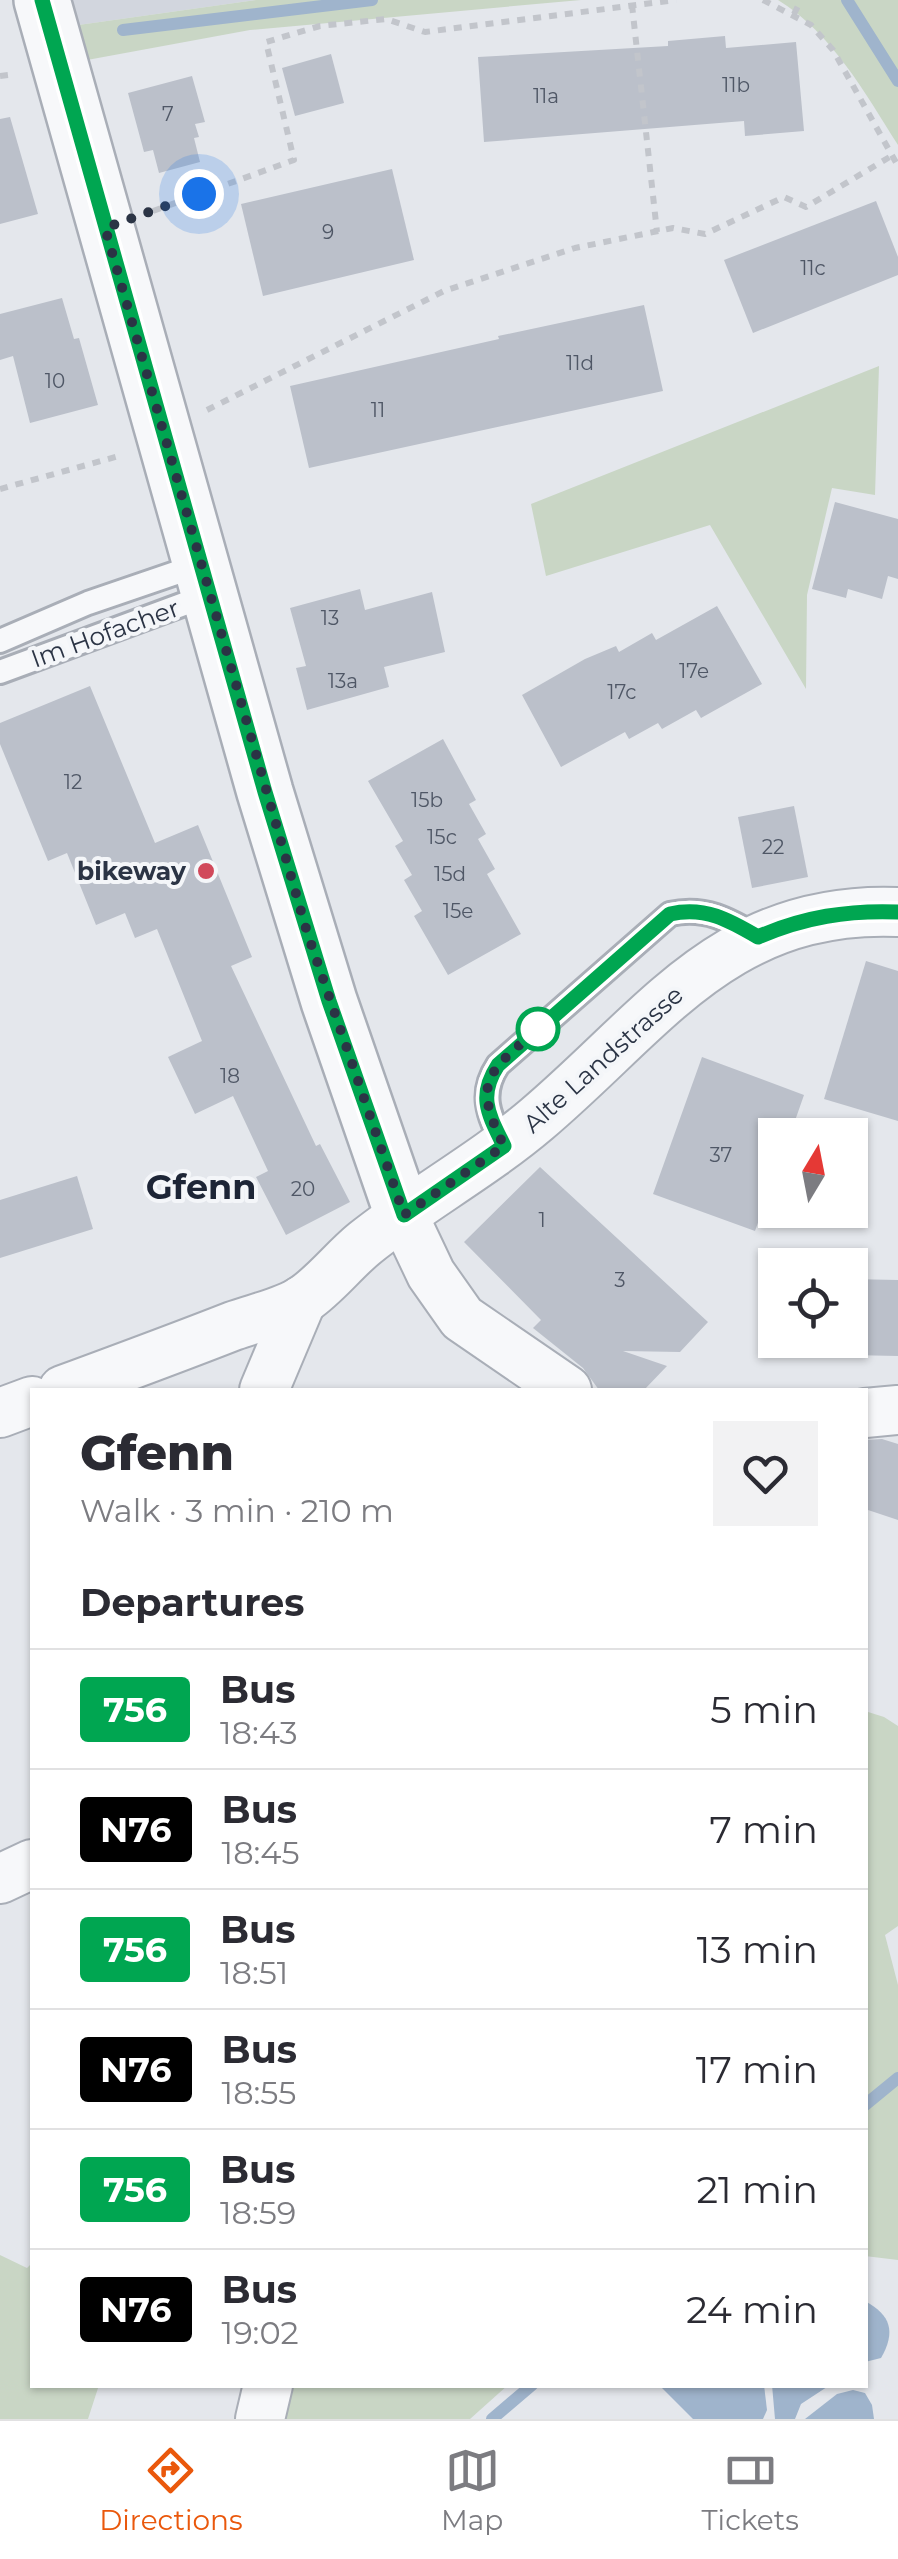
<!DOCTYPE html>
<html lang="en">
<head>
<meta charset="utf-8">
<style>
  :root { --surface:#fff; --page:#f2f2f3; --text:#2b2b33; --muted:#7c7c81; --line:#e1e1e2; --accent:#ea580c }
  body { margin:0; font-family:Montserrat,sans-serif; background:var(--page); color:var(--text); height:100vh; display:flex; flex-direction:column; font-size:38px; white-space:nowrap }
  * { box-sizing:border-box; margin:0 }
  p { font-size:32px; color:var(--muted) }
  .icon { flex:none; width:55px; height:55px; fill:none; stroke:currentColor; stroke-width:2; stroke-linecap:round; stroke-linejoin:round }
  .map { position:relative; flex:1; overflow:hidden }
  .side { position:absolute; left:30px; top:1388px; width:838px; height:1000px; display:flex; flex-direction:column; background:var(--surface); border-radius:0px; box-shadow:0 2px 8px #0004 }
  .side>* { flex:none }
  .badge { padding:0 20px; border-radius:8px; font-size:35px; line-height:65px }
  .needle { width:65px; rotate:10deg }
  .fabs { position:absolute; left:758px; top:1118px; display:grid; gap:20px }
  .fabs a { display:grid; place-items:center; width:110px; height:110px; border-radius:0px; background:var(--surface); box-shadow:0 2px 8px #0004; font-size:50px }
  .you { position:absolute; width:50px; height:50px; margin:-25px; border:8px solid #fff; border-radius:50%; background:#1a73e8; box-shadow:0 0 0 15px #1a73e833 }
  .map>.badge { position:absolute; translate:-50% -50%; box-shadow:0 0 0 5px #fff }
  h2 { padding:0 50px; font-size:38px; line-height:90px }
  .round { display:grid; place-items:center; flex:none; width:105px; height:105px; border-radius:0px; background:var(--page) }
  .headline { display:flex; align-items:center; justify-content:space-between; height:170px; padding:0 50px }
  h1 { font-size:48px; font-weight:800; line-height:75px }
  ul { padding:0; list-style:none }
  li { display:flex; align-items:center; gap:30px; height:120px; padding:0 50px; border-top:2px solid var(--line) }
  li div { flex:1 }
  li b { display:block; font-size:38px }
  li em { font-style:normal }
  li .badge { min-width:110px; font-weight:700; text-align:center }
  .dock { display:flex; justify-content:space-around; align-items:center; height:140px; border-top:2px solid var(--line); background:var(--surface); font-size:28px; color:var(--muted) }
  .dock a { display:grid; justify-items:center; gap:5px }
  .dock .selected { color:var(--accent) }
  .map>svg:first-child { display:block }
  .built { fill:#d2d6de }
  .green { fill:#c9d6c5 }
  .water { fill:#9fb4cc }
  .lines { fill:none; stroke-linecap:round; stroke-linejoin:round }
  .stream { stroke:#9fb4cc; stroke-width:12 }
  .building { fill:#bbc0ca }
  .service-casing { stroke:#a9aeb7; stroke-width:28 }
  .minor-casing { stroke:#a9aeb7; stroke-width:52 }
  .tertiary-casing { stroke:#a9aeb7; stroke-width:60 }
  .path { stroke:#c2c5cb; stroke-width:6; stroke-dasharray:8 8; stroke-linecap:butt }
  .service { stroke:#f7f8fa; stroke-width:22 }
  .minor { stroke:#f7f8fa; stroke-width:48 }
  .tertiary { stroke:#f7f8fa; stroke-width:55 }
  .line-casing { stroke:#fff; stroke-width:22 }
  .line { stroke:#00a651; stroke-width:15 }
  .walk { stroke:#2b3445; stroke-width:10; stroke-dasharray:0 18 }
  .poi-dot { fill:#d1495b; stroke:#f4f6f9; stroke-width:4 }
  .stop-dot { fill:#fff; stroke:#00a651; stroke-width:5 }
  .labels { text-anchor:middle; stroke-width:8; stroke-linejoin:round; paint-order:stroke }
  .number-label { font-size:20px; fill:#4f5766 }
  .street-label { font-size:25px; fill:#2b3445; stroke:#f4f6f9 }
  .poi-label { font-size:25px; font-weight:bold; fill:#2b3445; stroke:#f4f6f9; text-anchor:end }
  .district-label { font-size:35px; font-weight:bold; fill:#1d2536; stroke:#f4f6f9 }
</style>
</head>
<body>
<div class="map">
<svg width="898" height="2419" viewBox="0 0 898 2419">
  <rect width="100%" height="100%" fill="#e4e7ec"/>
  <path class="built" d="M 42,0 L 256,0 L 50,29 Z"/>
  <g class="green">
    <path d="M 256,0 L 581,0 L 250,30 L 60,65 L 50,29 Z"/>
    <path d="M 778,0 L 898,0 L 898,145 C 865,93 832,33 778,0 Z"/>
    <path d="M 879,366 L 875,495 L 832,488 L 807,595 L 806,689 L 710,525 L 546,576 L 531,504 Z"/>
    <path d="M 865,1711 L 884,1717 L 898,1726 L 898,1926 L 885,1935 L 898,1985 L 898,2260 L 865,2256 Z"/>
    <path d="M 0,2255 L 27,2268 L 32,2263 L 32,2385 L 99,2385 L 88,2419 L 0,2419 Z"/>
    <path d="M 284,2385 L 508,2385 L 470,2419 L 276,2419 Z"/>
  </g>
  <g class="water">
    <path d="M 865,2301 C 891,2315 896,2332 881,2358 L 865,2362 Z"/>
    <path d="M 659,2385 L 764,2385 L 767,2410 L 763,2419 L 693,2419 Z"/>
    <path d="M 772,2385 L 830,2385 L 801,2404 L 795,2419 L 775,2419 Z"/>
    <path d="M 853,2390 L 865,2393 L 872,2405 L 874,2419 L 805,2419 L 837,2394 Z"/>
  </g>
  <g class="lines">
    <g class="stream">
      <path d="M 847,0 L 898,81"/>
      <path d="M 123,30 L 372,0"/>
      <path d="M 865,2105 L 898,2078"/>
      <path d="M 492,2419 L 532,2385"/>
    </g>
  </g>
  <g class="building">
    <path d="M 725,36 L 726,48 L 796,42 L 804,131 L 745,136 L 744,121 L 484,142 L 478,57 L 668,46 L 668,41 Z"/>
    <path d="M 331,54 L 344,103 L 295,116 L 282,68 Z"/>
    <path d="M 192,76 L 205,122 L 195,124 L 199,137 L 194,138 L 200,162 L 159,173 L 153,150 L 144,152 L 128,93 Z"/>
    <path d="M 10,117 L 38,214 L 0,224 L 0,119 Z"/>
    <path d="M 392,169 L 414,260 L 263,296 L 241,204 Z"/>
    <path d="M 876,201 L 898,257 L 898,275 L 753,333 L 724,260 Z"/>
    <path d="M 62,298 L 74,339 L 79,338 L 98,405 L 30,423 L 13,356 L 0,360 L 0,314 Z"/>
    <path d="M 644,305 L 663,391 L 309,468 L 290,386 L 499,339 L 498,336 Z"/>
    <path d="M 835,502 L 898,519 L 898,579 L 888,576 L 882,599 L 848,589 L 846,598 L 812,589 Z"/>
    <path d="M 360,589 L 365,610 L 432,592 L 445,652 L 384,667 L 389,687 L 307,710 L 296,668 L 306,666 L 290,608 Z"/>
    <path d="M 717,606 L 762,684 L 701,718 L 696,710 L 662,729 L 658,723 L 629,739 L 625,732 L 561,767 L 522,695 L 585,659 L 616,646 L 619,652 L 652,633 L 656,640 Z"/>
    <path d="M 90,686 L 155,843 L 198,825 L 252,957 L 231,966 L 316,1146 L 320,1144 L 350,1202 L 286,1235 L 256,1177 L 268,1171 L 233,1096 L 195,1114 L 168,1057 L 202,1041 L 157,929 L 135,938 L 125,913 L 96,925 L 67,853 L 48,861 L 0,744 L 0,723 Z"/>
    <path d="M 443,739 L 476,800 L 469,804 L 486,834 L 478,839 L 495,869 L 487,874 L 521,934 L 448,975 L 414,916 L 422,911 L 404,880 L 412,875 L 395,846 L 403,841 L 368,781 Z"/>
    <path d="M 794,806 L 808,877 L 752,888 L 738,817 Z"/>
    <path d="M 866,961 L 898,971 L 898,1121 L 824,1099 Z"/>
    <path d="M 702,1057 L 804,1095 L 790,1135 L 775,1135 L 775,1175 L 755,1231 L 653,1194 Z"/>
    <path d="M 540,1167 L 708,1322 L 680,1352 L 623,1351 L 667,1366 L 644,1390 L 599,1390 L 583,1368 L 533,1328 L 541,1320 L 464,1242 Z"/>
    <path d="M 77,1176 L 93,1229 L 0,1258 L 0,1200 Z"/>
    <path d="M 850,1279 L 898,1280 L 898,1356 L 850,1355 Z"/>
    <path d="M 882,1439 L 898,1444 L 898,1520 L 865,1509 L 865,1440 Z"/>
  </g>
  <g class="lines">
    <g class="service-casing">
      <g id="service">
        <path d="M 0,641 L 88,603 L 202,564"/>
        <path d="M 0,672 L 211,594"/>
        <path d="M 504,1147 C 490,1117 478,1095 498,1065 L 670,914 C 705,906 729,920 758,937"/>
      </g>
    </g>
    <g class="minor-casing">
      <g id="minor">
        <path d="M 403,1215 L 431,1274 L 462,1318 L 567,1390"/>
        <path d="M 63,1390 C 120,1369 177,1348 233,1326 C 255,1318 285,1312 304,1299 C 326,1284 344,1260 365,1243 C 420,1199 483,1165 537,1119 C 655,1019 725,905 898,912"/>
        <path d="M 264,1390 L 302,1300"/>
        <path d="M 0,1413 L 32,1401"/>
        <path d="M 865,1413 L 898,1410"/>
        <path d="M 0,1879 L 32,1864"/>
        <path d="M 260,2419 L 268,2385"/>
      </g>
    </g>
    <g class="tertiary-casing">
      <path id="tertiary" d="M 42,0 L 265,792 L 329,1001 L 403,1215"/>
    </g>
    <g class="path">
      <path d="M 763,0 L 811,25 L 833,50 L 898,166"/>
      <path d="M 632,5 L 657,232"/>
      <path d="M 794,14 L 801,0"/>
      <path d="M 0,76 L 15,74"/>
      <path d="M 153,211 L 294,160 L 266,42 L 320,26 L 386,19 L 425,32 L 676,0"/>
      <path d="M 207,410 L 444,291 L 575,248 L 673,228 L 705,234 L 784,197 L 806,207 L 893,155"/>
      <path d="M 0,489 L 119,456"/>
    </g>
    <use href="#service" class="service"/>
    <use href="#minor" class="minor"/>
    <use href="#tertiary" class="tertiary"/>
  </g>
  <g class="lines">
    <g class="line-casing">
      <path id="line" d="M 42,0 L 265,792 L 329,1001 L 404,1215 L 504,1146 C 489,1115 477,1097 498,1065 L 670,914 C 705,906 729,920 758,937 C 804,917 848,910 898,912"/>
    </g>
    <use href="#line" class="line"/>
    <path class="walk" d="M 199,194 L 105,228 L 307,932 L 404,1215 L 504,1146 C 472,1081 487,1073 538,1029"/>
  </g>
  <circle class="poi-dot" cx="206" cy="871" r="10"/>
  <circle class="stop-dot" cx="538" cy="1029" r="20"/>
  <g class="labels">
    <g class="number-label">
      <text x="736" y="92">11b</text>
      <text x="546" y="103">11a</text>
      <text x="168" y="121">7</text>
      <text x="328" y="239">9</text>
      <text x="813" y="275">11c</text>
      <text x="580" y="370">11d</text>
      <text x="55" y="388">10</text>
      <text x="378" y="417">11</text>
      <text x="330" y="625">13</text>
      <text x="694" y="678">17e</text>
      <text x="343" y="688">13a</text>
      <text x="622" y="699">17c</text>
      <text x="73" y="789">12</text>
      <text x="427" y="807">15b</text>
      <text x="442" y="844">15c</text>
      <text x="773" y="854">22</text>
      <text x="450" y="881">15d</text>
      <text x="458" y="918">15e</text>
      <text x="230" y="1083">18</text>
      <text x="721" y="1162">37</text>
      <text x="303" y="1196">20</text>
      <text x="542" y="1227">1</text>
      <text x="620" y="1287">3</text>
    </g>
    <g class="street-label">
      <text transform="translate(105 633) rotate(-20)" y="9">Im Hofacher</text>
      <text transform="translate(603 1059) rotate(-42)" y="9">Alte Landstrasse</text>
    </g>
    <g class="poi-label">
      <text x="186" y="880">bikeway</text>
    </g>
    <g class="district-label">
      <text x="201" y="1199">Gfenn</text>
    </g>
  </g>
</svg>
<div class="fabs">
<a><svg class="needle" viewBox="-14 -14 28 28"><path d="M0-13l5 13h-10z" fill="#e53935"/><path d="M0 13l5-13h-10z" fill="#7c7c81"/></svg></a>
<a><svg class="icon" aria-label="locate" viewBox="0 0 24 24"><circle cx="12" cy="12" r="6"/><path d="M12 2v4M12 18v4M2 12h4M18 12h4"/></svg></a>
</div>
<div class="you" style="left:199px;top:194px"></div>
<section class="side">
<div class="headline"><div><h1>Gfenn</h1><p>Walk · 3 min · 210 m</p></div><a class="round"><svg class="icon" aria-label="heart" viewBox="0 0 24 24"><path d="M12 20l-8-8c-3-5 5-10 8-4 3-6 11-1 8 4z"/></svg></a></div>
<h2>Departures</h2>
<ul>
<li><span class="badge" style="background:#00a651;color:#fff">756</span><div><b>Bus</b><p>18:43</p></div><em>5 min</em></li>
<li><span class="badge" style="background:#000;color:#fff">N76</span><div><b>Bus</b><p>18:45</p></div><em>7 min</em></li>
<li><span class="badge" style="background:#00a651;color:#fff">756</span><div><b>Bus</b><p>18:51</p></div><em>13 min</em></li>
<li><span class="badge" style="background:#000;color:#fff">N76</span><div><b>Bus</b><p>18:55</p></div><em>17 min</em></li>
<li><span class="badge" style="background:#00a651;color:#fff">756</span><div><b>Bus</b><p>18:59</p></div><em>21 min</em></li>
<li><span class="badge" style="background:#000;color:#fff">N76</span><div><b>Bus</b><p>19:02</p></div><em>24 min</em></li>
</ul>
</section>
</div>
<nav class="dock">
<a class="selected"><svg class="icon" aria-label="directions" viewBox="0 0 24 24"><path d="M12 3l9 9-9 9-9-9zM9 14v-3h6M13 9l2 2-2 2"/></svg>Directions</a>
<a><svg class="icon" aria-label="map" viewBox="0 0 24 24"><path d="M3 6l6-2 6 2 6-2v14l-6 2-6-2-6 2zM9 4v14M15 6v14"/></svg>Map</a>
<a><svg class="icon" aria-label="tickets" viewBox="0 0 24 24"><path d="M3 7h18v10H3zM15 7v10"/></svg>Tickets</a>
</nav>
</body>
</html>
